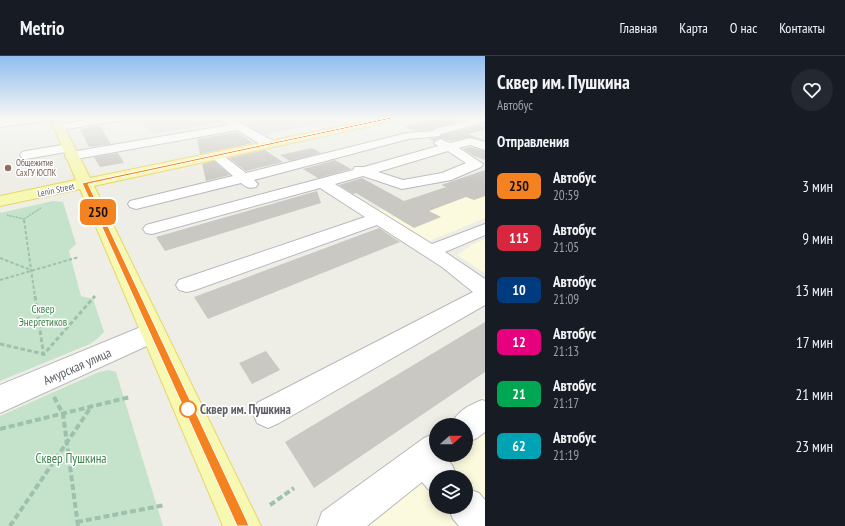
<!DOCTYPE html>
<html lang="ru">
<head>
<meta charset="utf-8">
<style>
  :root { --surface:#171b24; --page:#242831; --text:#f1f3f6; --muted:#9ea1a6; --line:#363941 }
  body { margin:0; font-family:"PT Sans Narrow",sans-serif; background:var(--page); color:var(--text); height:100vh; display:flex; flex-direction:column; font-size:15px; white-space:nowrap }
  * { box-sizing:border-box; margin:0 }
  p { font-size:13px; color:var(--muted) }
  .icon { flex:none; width:22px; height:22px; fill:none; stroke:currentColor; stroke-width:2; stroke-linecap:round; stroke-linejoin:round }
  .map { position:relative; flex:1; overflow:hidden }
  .side { display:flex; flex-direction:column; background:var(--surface); width:360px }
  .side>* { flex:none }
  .badge { padding:0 8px; border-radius:6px; font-size:14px; line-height:26px }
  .needle { width:26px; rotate:69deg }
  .fabs { position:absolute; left:429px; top:362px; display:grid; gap:8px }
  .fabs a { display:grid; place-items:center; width:44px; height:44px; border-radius:50%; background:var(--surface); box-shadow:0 2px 10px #0003; font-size:20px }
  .map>.badge { position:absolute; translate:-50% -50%; box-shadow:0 0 0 2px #fff }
  h2 { padding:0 12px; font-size:15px; line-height:36px }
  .round { display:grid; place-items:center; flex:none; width:42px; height:42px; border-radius:21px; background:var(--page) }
  .headline { display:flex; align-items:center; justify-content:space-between; height:68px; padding:0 12px }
  h1 { font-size:19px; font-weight:700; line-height:30px }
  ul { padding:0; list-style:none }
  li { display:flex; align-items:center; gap:12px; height:52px; padding:0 12px }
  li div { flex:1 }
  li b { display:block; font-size:15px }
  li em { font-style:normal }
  li .badge { min-width:44px; font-weight:700; text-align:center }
  header { display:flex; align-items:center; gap:24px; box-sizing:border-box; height:56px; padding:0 20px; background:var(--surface); border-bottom:1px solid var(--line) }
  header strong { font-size:19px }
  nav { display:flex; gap:22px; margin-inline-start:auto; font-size:14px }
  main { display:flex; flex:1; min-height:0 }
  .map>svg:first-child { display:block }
  .commercial { fill:#fbf9de; fill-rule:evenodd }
  .education { fill:#deddd4 }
  .green { fill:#c4e3ca }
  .building { fill:#cac8c2 }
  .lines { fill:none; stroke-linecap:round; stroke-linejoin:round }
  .minor-casing { stroke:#b8b9be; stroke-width:2 }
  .major-casing { stroke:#e5d768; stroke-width:2 }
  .path-far3 { stroke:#9dc1ad; stroke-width:1.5; stroke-dasharray:2 1; stroke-linecap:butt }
  .path-far2 { stroke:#9dc1ad; stroke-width:2; stroke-dasharray:3.5 2; stroke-linecap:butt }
  .path-far1 { stroke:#9dc1ad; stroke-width:3; stroke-dasharray:4.5 2.5; stroke-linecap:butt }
  .path { stroke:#9dc1ad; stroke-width:4; stroke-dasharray:6 3; stroke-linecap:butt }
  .minor { fill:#fff; fill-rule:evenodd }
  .major { fill:#f7f8b1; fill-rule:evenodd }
  .line { fill:#f58220; stroke:#fff }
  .education-dot { fill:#8d6e63; stroke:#fff; stroke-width:1.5 }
  .stop-dot { fill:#fff; stroke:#f58220; stroke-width:2 }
  .labels { text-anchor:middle; stroke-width:3; stroke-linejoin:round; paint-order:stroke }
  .far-education-label { font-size:9px; fill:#785e54; stroke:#fff; text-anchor:start }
  .far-street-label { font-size:9px; fill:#5d5f65; stroke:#fff }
  .park-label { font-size:11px; fill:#3e834d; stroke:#fff }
  .near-street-label { font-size:13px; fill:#5d5f65; stroke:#fff }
  .near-stop-label { font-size:13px; font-weight:bold; fill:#5d5f65; stroke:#fff; text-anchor:start }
  .near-park-label { font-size:13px; fill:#3e834d; stroke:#fff }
</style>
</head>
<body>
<header>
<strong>Metrio</strong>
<nav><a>Главная</a><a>Карта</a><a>О нас</a><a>Контакты</a></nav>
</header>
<main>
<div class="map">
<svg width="485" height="470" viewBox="0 0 485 470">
  <rect width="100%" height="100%" fill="#eeeee6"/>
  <g class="commercial">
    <path d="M 449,126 L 452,128 L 485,127 L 485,162 L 427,186 L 377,155 L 409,144 L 429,155 L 463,142 L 441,129 Z"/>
    <path d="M 485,183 L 485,217 L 457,199 L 473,188 Z"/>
    <path d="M 485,340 L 485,470 L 336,470 L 326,453 L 436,375 L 436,399 L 466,399 L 466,369 L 444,369 ZM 436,421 L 466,421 L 466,451 L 436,451 Z"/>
  </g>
  <path class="education" d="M 136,62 L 348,62 L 262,79 L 235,64 L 153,78 Z"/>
  <g class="green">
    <path d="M 53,145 L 63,146 L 76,188 L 69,195 L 81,240 L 93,243 L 104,276 L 98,282 L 90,288 L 0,325 L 0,157 Z"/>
    <path d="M 109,314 L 116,316 L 163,470 L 0,470 L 0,360 L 99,316 Z"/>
  </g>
  <g class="building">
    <path d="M 443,62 L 455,62 L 464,64 L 435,72 L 433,74 L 416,75 L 404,71 Z"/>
    <path d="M 480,69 L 485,71 L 485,74 L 468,78 L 485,84 L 470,81 L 450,85 L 441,82 L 434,85 L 428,83 L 440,81 L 442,79 Z"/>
    <path d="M 100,70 L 111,88 L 89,91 L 80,73 Z"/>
    <path d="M 237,76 L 253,87 L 200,98 L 197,83 Z"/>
    <path d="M 470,91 L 485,95 L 485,104 L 474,100 L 463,93 Z"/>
    <path d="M 312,92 L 321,97 L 290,105 L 280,99 Z"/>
    <path d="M 265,94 L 283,106 L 246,115 L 229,102 Z"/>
    <path d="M 118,97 L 124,107 L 100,111 L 94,101 Z"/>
    <path d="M 335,104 L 351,113 L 318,122 L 303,113 Z"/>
    <path d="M 214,105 L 230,119 L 206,125 L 202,108 Z"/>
    <path d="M 485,114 L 485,140 L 474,144 L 466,141 L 429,155 L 441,161 L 414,172 L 356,137 L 353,138 L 339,129 L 362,122 L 404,145 L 446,131 L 441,129 Z"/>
    <path d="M 317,135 L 321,147 L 165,195 L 156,181 Z"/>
    <path d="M 379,172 L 400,186 L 208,263 L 194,241 Z"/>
    <path d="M 485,266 L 485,316 L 314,432 L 285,386 Z"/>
    <path d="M 266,295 L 280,314 L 252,328 L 239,307 Z"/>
  </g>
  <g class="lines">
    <g class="minor-casing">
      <g id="minor">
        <path d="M 26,62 L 51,62 L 46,65 L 0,71 L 0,65 Z"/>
        <path d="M 102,62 L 125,62 L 120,65 L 59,74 L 54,71 L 59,68 Z"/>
        <path d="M 223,62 L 232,62 L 273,85 L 275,88 L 273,91 L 265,91 L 237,74 L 71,104 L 67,103 L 65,100 L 67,97 L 71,96 L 229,69 L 223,65 Z"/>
        <path d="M 479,62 L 485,62 L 485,66 L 441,78 L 440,80 L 408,83 L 254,124 L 258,128 L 256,131 C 249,133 246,131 241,127 L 136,153 L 130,151 L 128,148 L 130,145 L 233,120 L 210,100 L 212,97 L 220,97 L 246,117 L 407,77 L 434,75 L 435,73 Z"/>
        <path d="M 470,82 L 485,86 L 485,94 L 470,89 L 459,92 L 483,108 L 481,111 L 451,124 L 402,133 L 363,120 L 335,128 L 432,188 L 485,168 L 485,179 L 445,196 L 485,223 L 485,249 L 279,367 L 268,372 L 257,367 L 253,357 L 257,347 L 473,236 L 442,211 L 377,169 L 195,234 L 187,236 L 179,234 L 176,229 L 179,224 L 365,161 L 320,132 L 152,178 L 146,177 L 143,173 L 146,169 L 353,114 L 355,111 L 364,111 L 438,90 L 434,87 L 436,85 L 440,83 L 450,87 ZM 448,95 L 466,107 L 442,117 L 403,124 L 378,116 Z"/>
        <path d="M 68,88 L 72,89 L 74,92 L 72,95 L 26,103 L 22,102 L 20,99 L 22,96 L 26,95 Z"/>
        <path d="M 153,266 L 162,269 L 165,276 L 162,283 L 0,357 L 0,329 Z"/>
        <path d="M 482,344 L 485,345 L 485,376 L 477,382 L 466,387 L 466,369 L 451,369 C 457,355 468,350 482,344 Z"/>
        <path d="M 436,377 L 436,399 L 450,399 L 448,404 L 452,409 L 457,421 L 436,421 L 436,437 L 428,433 L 422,426 L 367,470 L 317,470 L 322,456 L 424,382 Z"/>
        <path d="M 466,432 L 479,437 L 485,444 L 485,470 L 459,470 L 453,463 L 448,451 L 466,451 Z"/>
      </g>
    </g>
    <g class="major-casing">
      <path id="major" d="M 50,62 L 60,62 L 90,122 L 381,62 L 398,62 L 393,65 L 94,130 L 261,470 L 223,470 L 80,133 L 0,150 L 0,140 L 76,124 Z"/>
    </g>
    <g class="path-far3">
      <path d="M 7,159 L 24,163 L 41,152"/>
      <path d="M 24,163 L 24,165"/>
    </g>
    <g class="path-far2">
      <path d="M 24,164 L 35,241"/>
      <path d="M 0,202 L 31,214"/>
      <path d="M 0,224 L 79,201"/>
    </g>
    <g class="path-far1">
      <path d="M 35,240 L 44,301"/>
      <path d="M 0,288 L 44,298 L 95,240"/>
    </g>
    <g class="path">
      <path d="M 54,341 L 63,358 L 78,470"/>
      <path d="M 0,373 L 130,341"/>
      <path d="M 270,449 L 294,432"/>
      <path d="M 77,466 L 165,449"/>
      <path d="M 10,470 L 91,351"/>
    </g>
    <use href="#minor" class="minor"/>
    <use href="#major" class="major"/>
  </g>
  <linearGradient id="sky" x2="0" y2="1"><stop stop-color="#90bdee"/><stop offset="0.49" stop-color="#f7f7f4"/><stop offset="1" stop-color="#f7f7f4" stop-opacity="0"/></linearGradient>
  <rect width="485" height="127" fill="url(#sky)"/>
  <path class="line" d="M 393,61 L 394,62 L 88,128 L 247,465 L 249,470 L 237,470 L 82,127 Z"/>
  <circle class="education-dot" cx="8" cy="112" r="4"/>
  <circle class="stop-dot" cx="188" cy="353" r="8"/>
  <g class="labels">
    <g class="far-education-label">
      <text x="16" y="110">Общежитие<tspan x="16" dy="10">СахГУ ЮСПК</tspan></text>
    </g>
    <g class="far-street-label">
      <text transform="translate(56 134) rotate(-12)" y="3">Lenin Street</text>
    </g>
    <g class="park-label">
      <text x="43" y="257">Сквер<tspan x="43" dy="13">Энергетиков</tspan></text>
    </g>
    <g class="near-street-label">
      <text transform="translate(77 310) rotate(-24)" y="5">Амурская улица</text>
    </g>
    <g class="near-stop-label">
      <text x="200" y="358">Сквер им. Пушкина</text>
    </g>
    <g class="near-park-label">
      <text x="71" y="407">Сквер Пушкина</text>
    </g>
  </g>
</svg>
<div class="fabs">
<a><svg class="needle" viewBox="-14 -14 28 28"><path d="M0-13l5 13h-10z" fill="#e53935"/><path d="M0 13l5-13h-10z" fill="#9ea1a6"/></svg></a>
<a><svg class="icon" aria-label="layers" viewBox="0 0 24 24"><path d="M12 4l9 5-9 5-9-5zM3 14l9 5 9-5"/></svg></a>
</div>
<b class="badge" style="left:98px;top:156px;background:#f58220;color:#111">250</b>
</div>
<section class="side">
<div class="headline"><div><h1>Сквер им. Пушкина</h1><p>Автобус</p></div><a class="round"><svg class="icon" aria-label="heart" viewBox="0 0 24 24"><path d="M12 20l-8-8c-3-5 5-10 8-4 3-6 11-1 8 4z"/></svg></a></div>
<h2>Отправления</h2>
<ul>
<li><span class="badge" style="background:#f58220;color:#111">250</span><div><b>Автобус</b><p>20:59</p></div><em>3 мин</em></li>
<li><span class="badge" style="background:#d7263d;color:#fff">115</span><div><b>Автобус</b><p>21:05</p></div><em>9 мин</em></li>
<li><span class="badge" style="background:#003b80;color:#fff">10</span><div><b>Автобус</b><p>21:09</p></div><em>13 мин</em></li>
<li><span class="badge" style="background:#e6007e;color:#fff">12</span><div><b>Автобус</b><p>21:13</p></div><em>17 мин</em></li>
<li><span class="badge" style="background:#00a651;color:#fff">21</span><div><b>Автобус</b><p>21:17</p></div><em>21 мин</em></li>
<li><span class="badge" style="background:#00a3b4;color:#fff">62</span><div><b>Автобус</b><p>21:19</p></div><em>23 мин</em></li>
</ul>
</section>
</main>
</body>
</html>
